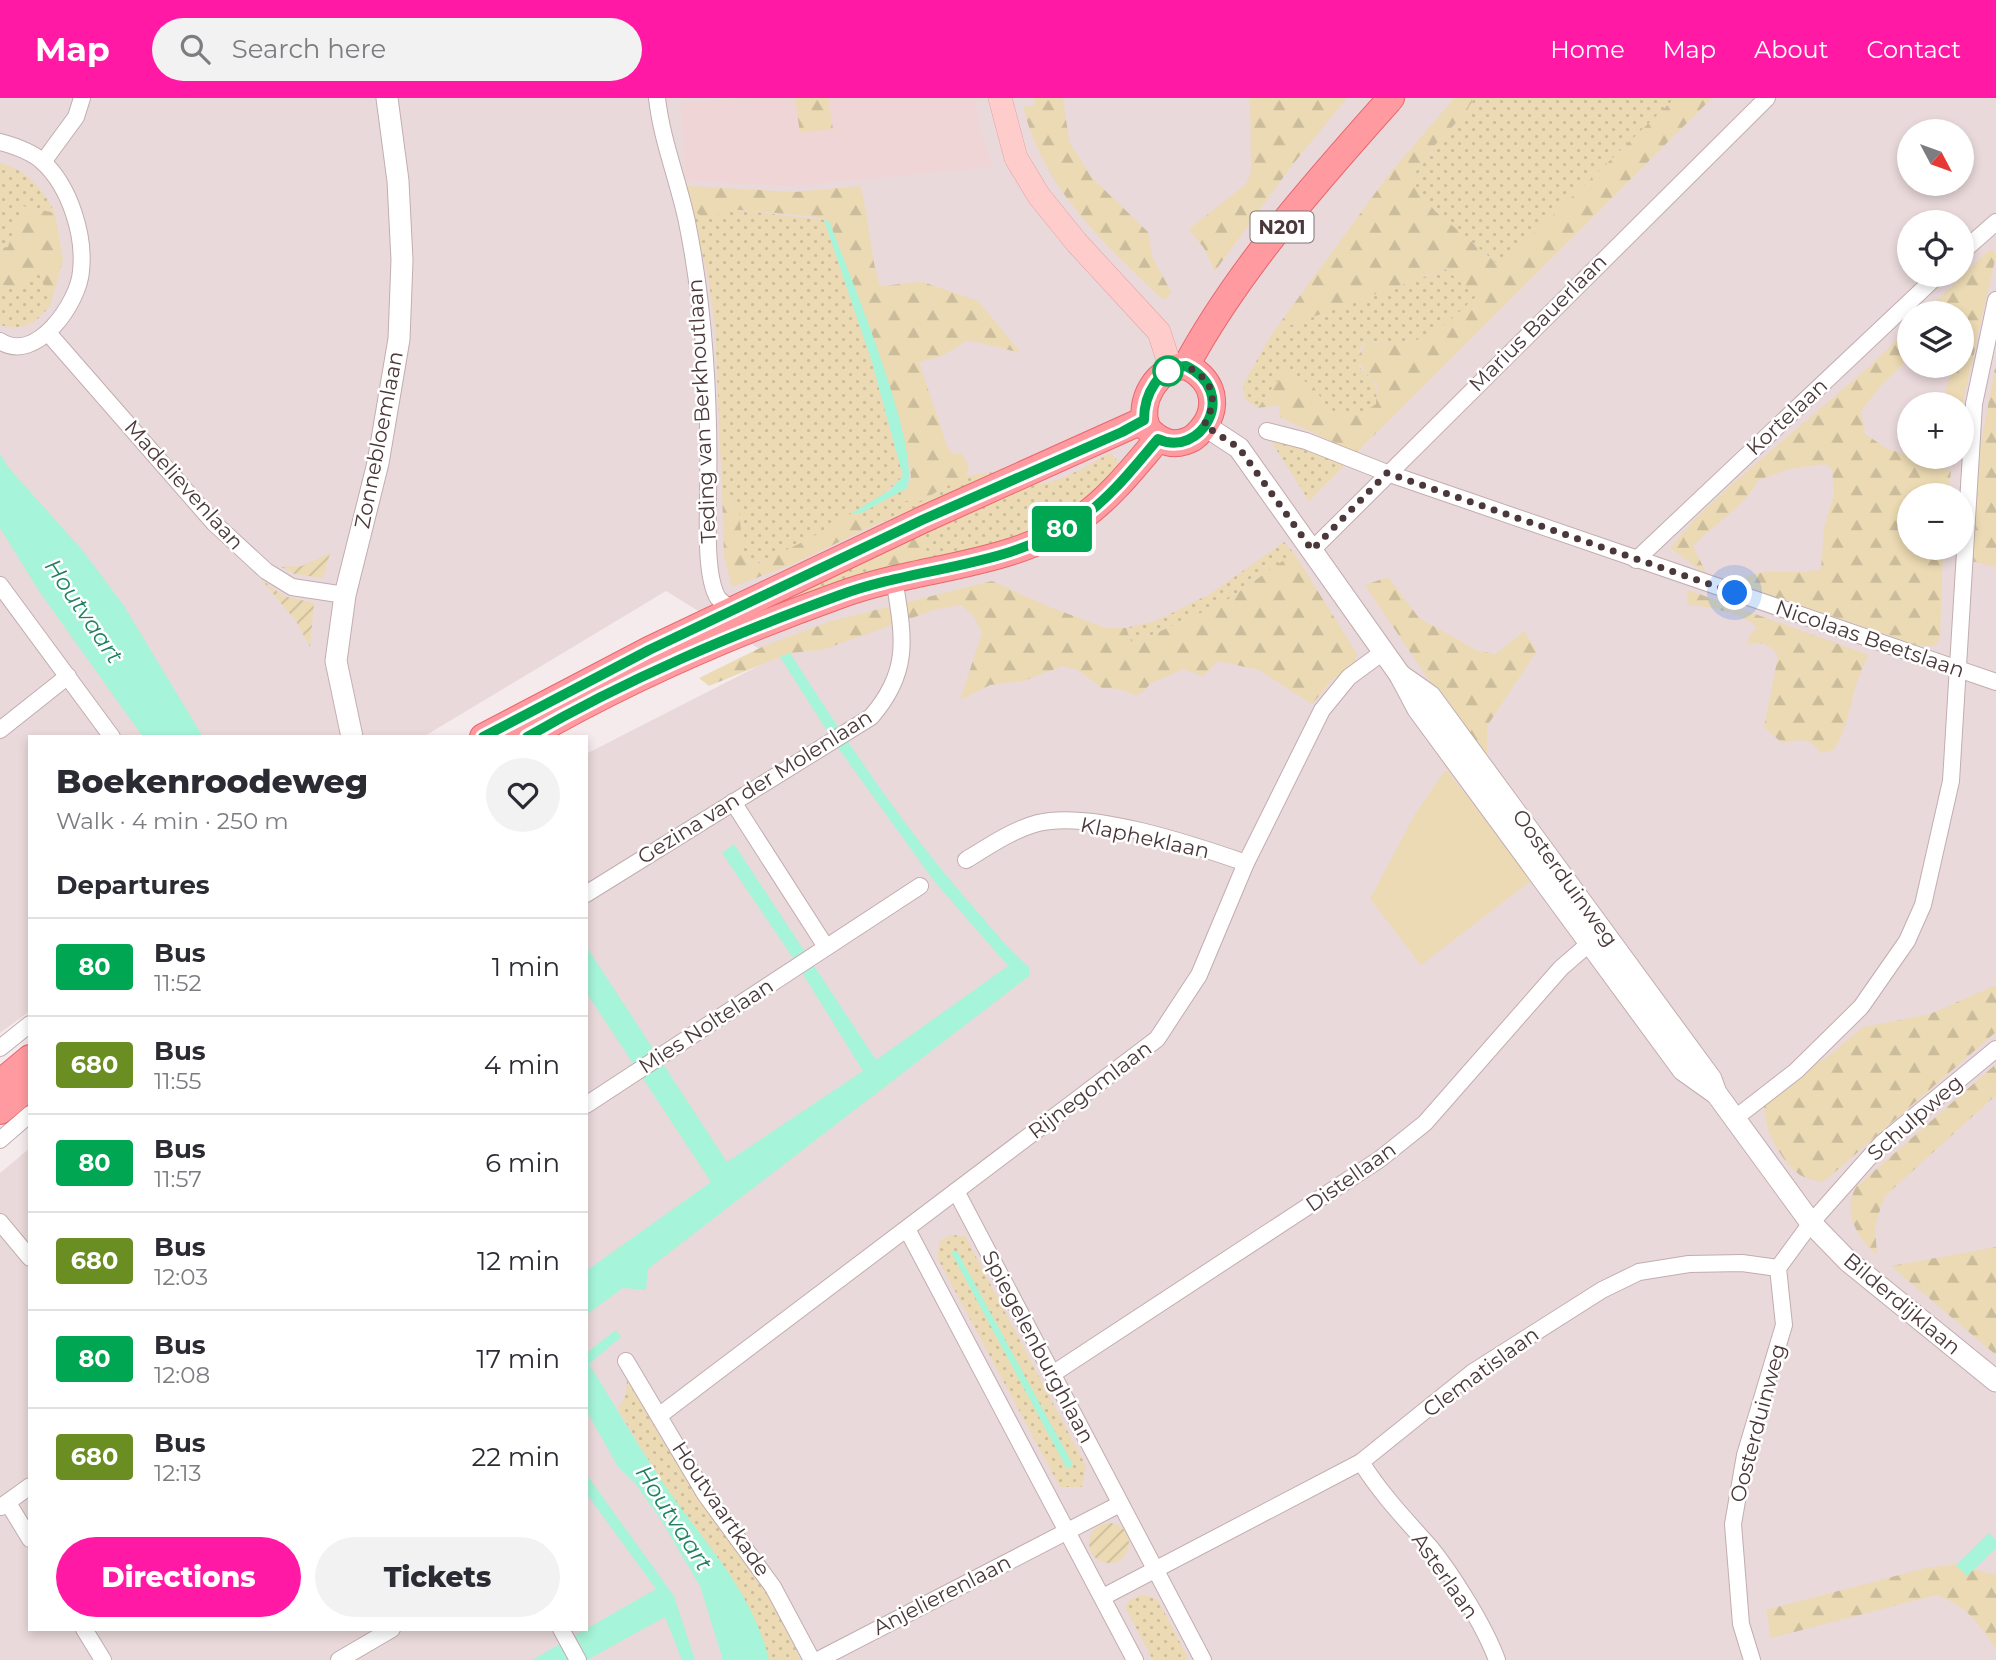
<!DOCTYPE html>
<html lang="en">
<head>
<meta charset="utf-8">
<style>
  :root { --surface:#fff; --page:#f2f2f3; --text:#2b2b33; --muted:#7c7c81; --line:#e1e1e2; --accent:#ff19a5 }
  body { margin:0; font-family:Montserrat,sans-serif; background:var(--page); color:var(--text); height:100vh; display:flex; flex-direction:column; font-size:26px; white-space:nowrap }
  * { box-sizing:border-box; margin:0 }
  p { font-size:23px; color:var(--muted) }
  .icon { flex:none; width:38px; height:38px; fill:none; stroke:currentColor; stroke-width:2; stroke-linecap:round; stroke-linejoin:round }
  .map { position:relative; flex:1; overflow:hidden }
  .sheet { position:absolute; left:28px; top:637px; width:560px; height:896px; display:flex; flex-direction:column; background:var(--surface); border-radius:0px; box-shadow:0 4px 10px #0003 }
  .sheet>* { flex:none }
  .badge { padding:0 14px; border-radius:5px; font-size:24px; line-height:46px }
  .needle { width:46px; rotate:131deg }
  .buttons { position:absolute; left:1897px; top:21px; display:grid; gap:14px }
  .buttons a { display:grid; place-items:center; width:77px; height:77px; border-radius:50%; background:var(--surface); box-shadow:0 4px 10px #0003; font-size:35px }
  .you { position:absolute; width:35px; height:35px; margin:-18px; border:5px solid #fff; border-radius:50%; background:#1a73e8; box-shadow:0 0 0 10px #1a73e833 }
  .map>.badge { position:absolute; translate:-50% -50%; box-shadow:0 0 0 4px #fff }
  h2 { padding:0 28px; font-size:26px; line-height:63px }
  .round { display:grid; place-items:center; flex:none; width:74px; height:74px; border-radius:37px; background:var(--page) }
  .head { display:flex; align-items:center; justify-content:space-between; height:119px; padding:0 28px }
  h1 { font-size:33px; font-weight:800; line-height:52px }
  .button { display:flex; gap:14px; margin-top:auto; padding:14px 28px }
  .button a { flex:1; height:80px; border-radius:42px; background:var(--accent); color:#fff; font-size:28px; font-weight:800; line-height:80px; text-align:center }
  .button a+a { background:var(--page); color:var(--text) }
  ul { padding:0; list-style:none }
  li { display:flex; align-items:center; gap:21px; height:98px; padding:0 28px; border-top:2px solid var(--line) }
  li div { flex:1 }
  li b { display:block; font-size:26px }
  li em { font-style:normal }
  li .badge { min-width:77px; font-weight:700; text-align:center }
  header { display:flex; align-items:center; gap:42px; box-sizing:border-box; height:98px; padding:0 35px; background:var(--accent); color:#fff }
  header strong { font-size:33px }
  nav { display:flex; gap:38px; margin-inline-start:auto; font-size:24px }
  .search { width:490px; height:63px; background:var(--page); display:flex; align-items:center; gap:18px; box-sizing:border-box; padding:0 24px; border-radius:38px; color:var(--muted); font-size:26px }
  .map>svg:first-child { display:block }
  .residential { fill:#ead9da; fill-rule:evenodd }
  .education { fill:#f0d5d6 }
  .grass { fill:url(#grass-dots) }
  .forest { fill:url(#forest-firs) }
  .garden { fill:url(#garden-furrows) }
  .pitch { fill:#ebdab3 }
  .water { fill:#a6f4d9 }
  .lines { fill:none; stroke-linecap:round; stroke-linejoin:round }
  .minor-casing { stroke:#c2adaf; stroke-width:18 }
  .tertiary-casing { stroke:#c2adaf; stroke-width:23 }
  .secondary-casing { stroke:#e4a2a3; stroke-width:24 }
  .primary-casing { stroke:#ea666e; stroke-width:28 }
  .minor { stroke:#fff; stroke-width:16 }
  .tertiary { stroke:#fff; stroke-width:21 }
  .secondary { stroke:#fcc; stroke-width:23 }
  .primary { stroke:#ff9ba0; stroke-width:26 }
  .line-casing { stroke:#fff; stroke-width:16 }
  .line { stroke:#00a651; stroke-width:10 }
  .walk { stroke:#4b383b; stroke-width:7; stroke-dasharray:0 12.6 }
  .stop-dot { fill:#fff; stroke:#00a651; stroke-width:3.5 }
  .labels { text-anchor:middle; stroke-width:5; stroke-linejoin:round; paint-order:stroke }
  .shield { fill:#fff; stroke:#817476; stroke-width:2 }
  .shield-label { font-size:19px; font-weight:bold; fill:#4b383b }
  .street-label { font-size:21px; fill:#4b383b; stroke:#fff }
  .water-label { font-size:23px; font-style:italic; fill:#228161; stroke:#fff }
</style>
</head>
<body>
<header>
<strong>Map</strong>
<div class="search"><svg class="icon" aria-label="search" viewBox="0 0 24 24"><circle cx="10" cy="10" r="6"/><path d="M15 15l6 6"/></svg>Search here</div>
<nav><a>Home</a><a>Map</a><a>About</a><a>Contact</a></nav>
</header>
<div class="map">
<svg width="1996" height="1562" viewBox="0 0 1996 1562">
  <defs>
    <pattern id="grass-dots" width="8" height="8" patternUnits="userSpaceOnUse" patternTransform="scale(1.75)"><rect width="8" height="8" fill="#ebdab3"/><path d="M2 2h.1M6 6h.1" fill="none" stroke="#cbbc9b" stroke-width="1.8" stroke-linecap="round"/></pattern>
    <pattern id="forest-firs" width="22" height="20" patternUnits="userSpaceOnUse" patternTransform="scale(1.75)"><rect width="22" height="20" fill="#ebdab3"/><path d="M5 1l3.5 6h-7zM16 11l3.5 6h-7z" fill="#cbbc9b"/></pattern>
    <pattern id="garden-furrows" width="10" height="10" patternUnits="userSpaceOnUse" patternTransform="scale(1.75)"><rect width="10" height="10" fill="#ebdab3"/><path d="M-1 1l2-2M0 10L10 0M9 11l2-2" fill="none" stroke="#cbbc9b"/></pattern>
  </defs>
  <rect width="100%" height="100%" fill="#f6ebec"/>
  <path class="residential" d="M 0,0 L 1996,0 L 1996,1562 L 0,1562 L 0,1075 L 30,1050 L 30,1531 L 586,1531 L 586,656 L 774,560 L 666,493 L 423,639 L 30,639 L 30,913 L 0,935 ZM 1909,33 L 1962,33 L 1962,86 L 1909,86 ZM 1909,124 L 1962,124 L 1962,177 L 1909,177 ZM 1909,215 L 1962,215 L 1962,268 L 1909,268 ZM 1909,306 L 1962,306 L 1962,359 L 1909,359 ZM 1909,397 L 1962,397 L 1962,450 L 1909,450 Z"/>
  <path class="education" d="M 747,0 L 976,0 L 981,35 L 993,69 L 792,88 L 685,82 L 681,5 Z"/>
  <g class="grass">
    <path d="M 1474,0 L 1675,0 L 1500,168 L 1435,113 L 1412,85 C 1418,55 1460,29 1474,0 Z"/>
    <path d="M 0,65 C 26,71 44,92 55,115 L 22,108 L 8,149 L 0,150 Z"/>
    <path d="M 691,111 L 707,122 L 729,111 L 824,122 L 871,261 L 903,378 C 868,416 796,447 749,470 L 743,452 L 738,404 L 722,392 L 715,231 L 709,184 Z"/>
    <path d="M 1446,171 L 1477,198 L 1436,235 L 1414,243 L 1365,245 L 1359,252 L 1359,269 C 1373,281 1379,287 1376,306 C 1364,315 1353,316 1338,317 L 1324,305 L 1313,288 L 1285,273 L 1258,310 L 1245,301 L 1243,286 L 1274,233 Z"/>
    <path d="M 39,175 L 51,206 C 37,225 24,234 0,227 L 0,186 L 19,190 Z"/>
    <path d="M 1271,343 L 1349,363 L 1309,403 Z"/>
    <path d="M 1111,355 L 1122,369 L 1061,426 L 930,466 L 921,431 L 1028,386 C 1057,389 1086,367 1111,355 Z"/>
    <path d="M 1002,373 L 868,430 L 861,415 L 907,390 L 904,403 L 920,403 L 966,378 Z"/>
    <path d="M 1284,444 L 1294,455 L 1223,505 L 1132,546 L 1126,530 L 1156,523 L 1210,496 Z"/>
    <path d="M 869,462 L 874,479 L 802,502 L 798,489 Z"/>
    <path d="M 951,1137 L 965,1138 L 1086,1368 L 1082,1389 L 1060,1389 L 937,1159 L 940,1143 Z"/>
    <path d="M 627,1282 L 697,1399 L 729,1439 L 774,1506 L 801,1562 L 769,1562 C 754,1501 714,1456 678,1407 C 656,1376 638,1344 618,1312 L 626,1296 Z"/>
    <path d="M 1143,1496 L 1156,1501 L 1160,1506 L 1189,1562 L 1153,1562 L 1125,1509 L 1130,1502 Z"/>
  </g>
  <g class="forest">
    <path d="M 795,0 L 828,0 L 833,31 L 800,35 Z"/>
    <path d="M 1034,0 L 1063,0 L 1069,43 L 1091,79 L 1148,134 L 1152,159 L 1172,195 L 1163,202 C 1104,145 1044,92 1023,9 L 1035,7 Z"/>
    <path d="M 1250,0 L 1347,0 L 1293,66 L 1215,173 L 1204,150 L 1189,131 L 1246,86 L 1251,74 Z"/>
    <path d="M 1454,0 L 1474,0 C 1460,29 1417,55 1412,85 L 1435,113 L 1500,168 L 1675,0 L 1712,0 L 1356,355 L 1280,319 L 1279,307 L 1258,310 L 1285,272 L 1313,288 L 1324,305 L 1338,317 C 1353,316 1364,315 1376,306 L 1377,287 L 1356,262 L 1366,245 L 1414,243 L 1436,235 L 1477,198 L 1445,171 L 1274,233 L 1387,79 Z"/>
    <path d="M 686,88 L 795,94 L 860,88 C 870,121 869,155 880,188 L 923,184 L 978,203 L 1021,255 L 968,242 L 942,258 L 919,264 L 947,348 L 953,356 L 962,355 L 969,370 L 966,378 L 920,403 L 904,403 L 911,378 L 902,331 L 870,231 L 829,123 L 811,118 L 729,111 L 707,122 L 691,111 Z"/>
    <path d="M 22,108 L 55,115 L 63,162 L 51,206 L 39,176 L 19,190 L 0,186 L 0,150 L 8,149 Z"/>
    <path d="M 1993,152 L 1996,157 L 1962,309 L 1962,306 L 1948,306 L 1946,293 L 1952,268 L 1962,268 L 1962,215 L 1924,215 L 1988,153 Z"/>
    <path d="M 1909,230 L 1909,260 L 1880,289 L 1861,313 L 1865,336 L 1886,350 L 1951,373 L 1948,397 L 1909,397 L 1909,450 L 1943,450 L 1940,540 L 1935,548 L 1916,547 L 1736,485 C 1764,464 1791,480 1821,471 L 1824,430 L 1834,396 L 1832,371 L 1825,366 L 1789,371 L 1758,382 C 1746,407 1713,427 1693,448 L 1707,477 L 1670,450 L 1696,420 L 1730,388 L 1870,268 Z"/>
    <path d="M 1996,264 L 1996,469 L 1967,462 L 1980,352 Z"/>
    <path d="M 722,392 L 738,404 L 743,452 L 749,470 L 809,441 L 852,415 L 861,415 L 868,430 L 793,466 L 732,489 L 724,459 Z"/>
    <path d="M 921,431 L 930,466 L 874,479 L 869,462 Z"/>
    <path d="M 1294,455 L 1357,556 L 1354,567 L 1331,583 L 1312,606 L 1259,572 L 1218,563 L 1203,578 L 1183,571 L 1151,585 L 1141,596 L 1135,597 L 1120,591 L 1102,590 L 1078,572 L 1063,568 L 1023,583 L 990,587 L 960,602 L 982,535 L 973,517 L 961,507 L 937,511 L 822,552 L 790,555 L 709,588 L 699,580 L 762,549 L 831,523 L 992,483 L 1047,508 L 1106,530 L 1126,530 L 1132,546 L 1223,505 Z"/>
    <path d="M 1388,479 L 1419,520 L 1478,553 L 1496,556 L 1524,533 L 1537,553 L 1487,628 L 1487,668 L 1365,487 Z"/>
    <path d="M 1688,492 L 1869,557 C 1851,586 1852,623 1834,652 L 1821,655 C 1809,638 1800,642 1782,645 L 1764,629 L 1778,558 C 1772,547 1758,541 1747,548 L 1750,537 L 1757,530 C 1743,513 1709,510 1687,506 Z"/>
    <path d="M 1996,887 L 1996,934 L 1828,1080 L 1822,1084 C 1815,1082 1806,1081 1800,1077 C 1781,1064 1760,1026 1765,1002 L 1789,979 L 1826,960 L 1863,929 L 1930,916 Z"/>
    <path d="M 1996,966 L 1996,997 L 1884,1099 L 1875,1128 L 1877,1157 C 1857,1140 1842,1114 1856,1089 Z"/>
    <path d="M 1996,1149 L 1996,1257 L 1891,1168 Z"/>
    <path d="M 1955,1466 L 1996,1477 L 1996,1551 C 1979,1526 1966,1506 1936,1497 L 1771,1540 L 1766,1512 L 1926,1470 Z"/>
  </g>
  <g class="garden">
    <path d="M 330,455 L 323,480 L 295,476 L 281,469 L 302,468 Z"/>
    <path d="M 260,480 L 283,498 L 314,505 L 310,549 L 296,523 Z"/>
    <circle cx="1109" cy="1445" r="20"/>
  </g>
  <path class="pitch" d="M 1446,671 L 1532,782 L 1421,867 L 1370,801 L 1415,716 Z"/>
  <g class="water">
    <path d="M 824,122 L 829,123 C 847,171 922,350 907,390 L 861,415 L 852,415 L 890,392 L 903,378 L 871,261 Z"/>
    <path d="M 0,356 L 8,369 L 83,453 L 124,508 L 203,639 L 143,639 L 39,493 L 0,430 Z"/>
    <path d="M 790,555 C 847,644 905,732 975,811 C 993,832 1008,851 1029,869 L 1029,878 L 648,1171 L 646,1192 L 623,1190 L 586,1217 L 586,1173 L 711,1084 L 586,894 L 586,848 L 727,1064 L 863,973 L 793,860 L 722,755 L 734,746 L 876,962 L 1008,868 L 934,783 L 838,650 L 780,559 Z"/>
    <path d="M 957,1153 L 1073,1367 L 1067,1371 L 951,1154 Z"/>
    <path d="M 616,1232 L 621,1239 L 589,1266 C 613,1304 635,1343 660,1380 C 699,1440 752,1490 769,1562 L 723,1562 L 700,1488 L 661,1422 L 635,1385 L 618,1369 L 586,1312 L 586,1255 Z"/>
    <path d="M 586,1376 L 674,1498 L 695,1562 L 682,1562 L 665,1519 L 587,1562 L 532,1562 L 656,1491 L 586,1395 Z"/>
    <path d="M 1989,1435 L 1996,1442 L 1996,1450 L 1967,1478 L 1956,1467 Z"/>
  </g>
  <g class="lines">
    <g class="minor-casing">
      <g id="minor">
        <path d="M 657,0 C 662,44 678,81 687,124 C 705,213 710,309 708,400 C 708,425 705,479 718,500 C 723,506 733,511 739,517"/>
        <path d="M 0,44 C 15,48 32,54 43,64 C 70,89 85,138 81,173 C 79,204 36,267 0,243"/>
        <path d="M 43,64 L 76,19 L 82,0"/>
        <path d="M 1962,154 L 1996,124"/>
        <path d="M 49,236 L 214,425 L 266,473 L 292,489 L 345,497"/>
        <path d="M 1267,333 L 1306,343 L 1387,375 L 1996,584"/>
        <path d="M 1312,452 L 1767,0"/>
        <path d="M 1636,462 L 1938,177"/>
        <path d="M 0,487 L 112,639"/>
        <path d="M 0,632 L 68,578"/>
        <path d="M 733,704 L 826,849"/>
        <path d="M 966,762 C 989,748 1012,732 1038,725 C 1091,712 1194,747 1246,765"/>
        <path d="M 586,796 L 871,619 C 912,572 903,537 894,480"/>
        <path d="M 0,950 L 30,926"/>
        <path d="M 586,1007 L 920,788"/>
        <path d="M 1734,1021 L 1796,973 L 1861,909 L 1907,843 L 1923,807 L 1951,683 L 1974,306 L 1996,202"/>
        <path d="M 0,1042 L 30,1016"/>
        <path d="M 956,1093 L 1203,1562"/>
        <path d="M 0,1124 L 30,1160"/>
        <path d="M 907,1131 L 1135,1562"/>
        <path d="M 1778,1170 L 1811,1125 L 1881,1046 L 1996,951"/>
        <path d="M 626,1263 L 705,1396 L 773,1489 L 812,1562"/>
        <path d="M 1054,1275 L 1380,1061 L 1425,1025 L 1561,870 L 1591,844"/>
        <path d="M 660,1317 L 1157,941 L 1199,877 L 1246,765 L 1322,612 L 1349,579 L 1383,554"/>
        <path d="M 1361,1364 C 1381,1396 1405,1421 1430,1449 C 1452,1476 1485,1529 1497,1562"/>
        <path d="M 8,1405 L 30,1441"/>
        <path d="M 1,1409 L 30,1388"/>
        <path d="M 1103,1499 L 1361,1364 L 1473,1274 L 1602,1192 L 1639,1174 L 1689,1166 L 1742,1165 L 1778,1170"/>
        <path d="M 84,1531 L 103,1562"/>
        <path d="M 561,1531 L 578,1562"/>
        <path d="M 339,1562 L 392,1531"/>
        <path d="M 818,1562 L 1120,1406"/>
        <path d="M 1752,1562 L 1741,1526 L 1733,1426 L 1745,1357 L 1784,1227 L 1778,1170"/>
      </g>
    </g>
    <g class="tertiary-casing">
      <g id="tertiary">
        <path d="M 1204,327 L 1239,350 L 1400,577 L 1418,611 L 1683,972 L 1714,994"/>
        <path d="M 1400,577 L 1430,598 L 1711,981 L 1716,995 L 1811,1125 L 1848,1163 L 1996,1283"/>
        <path d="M 352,639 L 336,563 L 345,497 L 378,365 L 399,241 L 402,162 L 398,83 L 387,0"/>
      </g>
    </g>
    <g class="secondary-casing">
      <path id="secondary" d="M 1000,0 L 1016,60 L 1039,98 L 1077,145 L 1159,234 L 1171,271"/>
    </g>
    <g class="primary-casing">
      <g id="primary">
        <path d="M 1186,268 C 1239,170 1317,83 1391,0"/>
        <path d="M 1186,268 C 1218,283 1221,317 1193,340 C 1175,350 1160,345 1147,330 C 1137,303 1157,269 1186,268 Z"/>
        <path d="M 483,639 L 649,552 L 922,422 L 1144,322"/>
        <path d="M 527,639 C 627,581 731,536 840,497 C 918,468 1010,470 1081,420 C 1111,399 1134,369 1158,341"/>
        <path d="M 0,985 L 30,960"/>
        <path d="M 0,1013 L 30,988"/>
      </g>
    </g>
    <use href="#minor" class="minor"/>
    <use href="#tertiary" class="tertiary"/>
    <use href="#secondary" class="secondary"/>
    <use href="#primary" class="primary"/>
  </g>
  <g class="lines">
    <g class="line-casing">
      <path id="line" d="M 483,639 L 649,552 L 922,422 L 1122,334 L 1144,322 C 1144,297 1158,269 1186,268 C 1241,295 1200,361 1158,341 C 1134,369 1111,399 1081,420 C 1010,470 918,468 840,497 C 731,537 627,581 527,639"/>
    </g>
    <use href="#line" class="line"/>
    <path class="walk" d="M 1168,273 L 1186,268 C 1214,282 1219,301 1204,327 L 1239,350 L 1312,452 L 1387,375 L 1735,495"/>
  </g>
  <circle class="stop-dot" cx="1168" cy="273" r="14"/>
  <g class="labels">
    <rect class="shield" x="1250.5" y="113.5" width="63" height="31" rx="5"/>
    <g class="shield-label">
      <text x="1282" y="136">N201</text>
    </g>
    <g class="street-label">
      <text transform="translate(1538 225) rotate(-45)" y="7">Marius Bauerlaan</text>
      <text transform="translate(702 313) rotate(-93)" y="7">Teding van Berkhoutlaan</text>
      <text transform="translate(1787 319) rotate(-43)" y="7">Kortelaan</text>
      <text transform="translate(379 342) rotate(-79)" y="7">Zonnebloemlaan</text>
      <text transform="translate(184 387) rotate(48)" y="7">Madelievenlaan</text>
      <text transform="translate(1870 541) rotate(19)" y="7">Nicolaas Beetslaan</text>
      <text transform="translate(755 689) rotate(-32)" y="7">Gezina van der Molenlaan</text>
      <text transform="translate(1145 740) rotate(12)" y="7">Klapheklaan</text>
      <text transform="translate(1565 780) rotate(54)" y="7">Oosterduinweg</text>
      <text transform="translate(706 928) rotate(-33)" y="7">Mies Noltelaan</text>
      <text transform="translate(1090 992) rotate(-37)" y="7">Rijnegomlaan</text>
      <text transform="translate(1915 1020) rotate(-41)" y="7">Schulpweg</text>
      <text transform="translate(1351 1079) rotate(-35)" y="7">Distellaan</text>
      <text transform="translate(1902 1206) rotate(40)" y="7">Bilderdijklaan</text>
      <text transform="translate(1038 1249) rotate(62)" y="7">Spiegelenburghlaan</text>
      <text transform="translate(1481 1274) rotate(-36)" y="7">Clematislaan</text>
      <text transform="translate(1758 1325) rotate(-75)" y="7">Oosterduinweg</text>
      <text transform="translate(721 1411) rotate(56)" y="7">Houtvaartkade</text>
      <text transform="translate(1445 1478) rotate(55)" y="7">Asterlaan</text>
      <text transform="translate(942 1497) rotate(-27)" y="7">Anjelierenlaan</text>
    </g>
    <g class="water-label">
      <text transform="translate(84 513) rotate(56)" y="8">Houtvaart</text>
      <text transform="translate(674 1420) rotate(57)" y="8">Houtvaart</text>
    </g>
  </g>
</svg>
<div class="buttons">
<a><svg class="needle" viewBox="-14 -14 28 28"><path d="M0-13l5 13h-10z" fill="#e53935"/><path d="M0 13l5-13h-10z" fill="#7c7c81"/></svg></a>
<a><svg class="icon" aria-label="locate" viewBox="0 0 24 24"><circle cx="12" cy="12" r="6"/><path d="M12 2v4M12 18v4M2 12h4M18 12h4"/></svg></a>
<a><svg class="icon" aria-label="layers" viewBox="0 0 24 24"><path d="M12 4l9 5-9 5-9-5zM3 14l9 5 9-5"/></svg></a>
<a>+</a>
<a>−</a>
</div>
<div class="you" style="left:1735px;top:495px"></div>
<b class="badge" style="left:1062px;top:431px;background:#00a651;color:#fff">80</b>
<section class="sheet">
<div class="head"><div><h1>Boekenroodeweg</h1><p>Walk · 4 min · 250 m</p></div><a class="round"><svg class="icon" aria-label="heart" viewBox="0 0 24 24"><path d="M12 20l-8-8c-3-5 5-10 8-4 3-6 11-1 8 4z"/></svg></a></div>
<h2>Departures</h2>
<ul>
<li><span class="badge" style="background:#00a651;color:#fff">80</span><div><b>Bus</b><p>11:52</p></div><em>1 min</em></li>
<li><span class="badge" style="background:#6b8e23;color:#fff">680</span><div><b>Bus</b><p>11:55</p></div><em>4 min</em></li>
<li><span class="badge" style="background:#00a651;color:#fff">80</span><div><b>Bus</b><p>11:57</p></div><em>6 min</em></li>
<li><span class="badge" style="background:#6b8e23;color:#fff">680</span><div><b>Bus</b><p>12:03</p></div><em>12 min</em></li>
<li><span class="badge" style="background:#00a651;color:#fff">80</span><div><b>Bus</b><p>12:08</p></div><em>17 min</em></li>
<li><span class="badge" style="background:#6b8e23;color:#fff">680</span><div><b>Bus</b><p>12:13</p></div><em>22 min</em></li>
</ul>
<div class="button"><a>Directions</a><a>Tickets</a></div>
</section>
</div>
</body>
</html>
